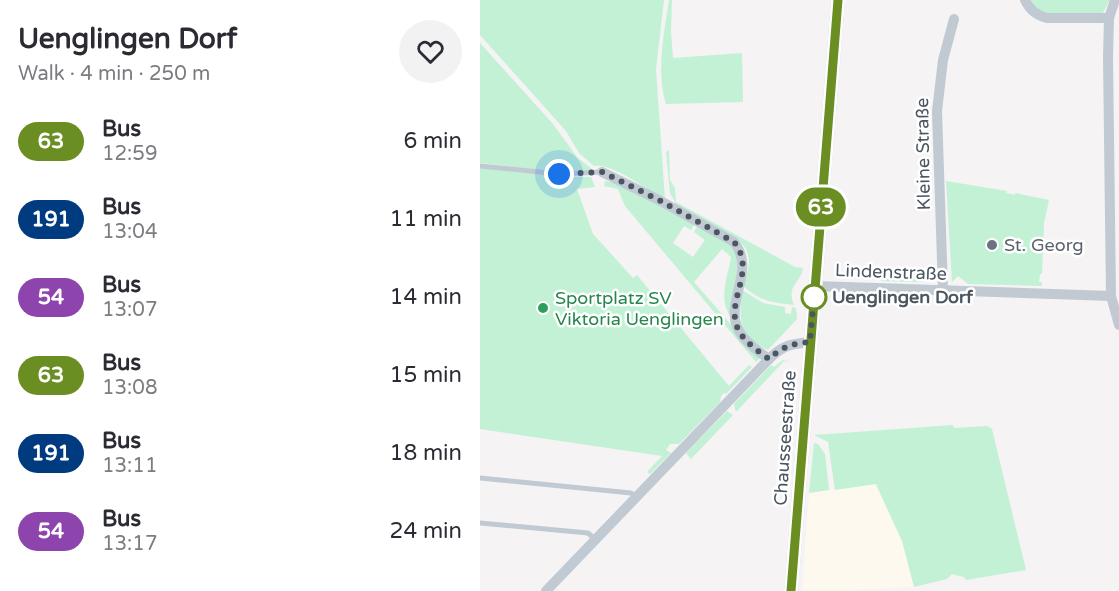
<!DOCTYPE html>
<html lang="en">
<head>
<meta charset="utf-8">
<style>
  :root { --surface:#fff; --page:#f2f2f3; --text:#2b2b33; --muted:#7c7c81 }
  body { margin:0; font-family:"Varela Round",sans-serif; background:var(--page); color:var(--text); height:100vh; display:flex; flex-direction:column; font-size:22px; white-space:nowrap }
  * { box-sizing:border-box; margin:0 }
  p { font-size:20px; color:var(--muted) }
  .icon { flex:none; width:33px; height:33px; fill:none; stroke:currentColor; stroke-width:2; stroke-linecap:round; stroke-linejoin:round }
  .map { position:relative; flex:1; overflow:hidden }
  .details { display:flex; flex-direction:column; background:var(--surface); width:480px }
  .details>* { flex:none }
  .badge { padding:0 12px; border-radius:20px; font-size:21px; line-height:39px }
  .you { position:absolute; width:30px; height:30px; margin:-15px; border:4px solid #fff; border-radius:50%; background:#1a73e8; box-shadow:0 0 0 9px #1a73e833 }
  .map>.badge { position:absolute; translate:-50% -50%; box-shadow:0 0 0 3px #fff }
  .round { display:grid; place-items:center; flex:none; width:63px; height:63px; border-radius:32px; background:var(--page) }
  .summary { display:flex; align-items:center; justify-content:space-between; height:102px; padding:0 18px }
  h1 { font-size:28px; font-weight:800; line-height:45px }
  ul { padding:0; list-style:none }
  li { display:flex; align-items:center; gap:18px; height:78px; padding:0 18px }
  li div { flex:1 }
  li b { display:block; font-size:22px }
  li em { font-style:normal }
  li .badge { min-width:66px; font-weight:700; text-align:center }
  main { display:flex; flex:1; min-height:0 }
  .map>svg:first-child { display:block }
  .commercial { fill:#fdf9ef }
  .green { fill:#c3f1d5 }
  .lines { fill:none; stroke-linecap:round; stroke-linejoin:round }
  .lane { stroke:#c1cad2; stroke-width:5 }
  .street { stroke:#c1cad2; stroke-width:10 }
  .secondary { stroke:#c1cbd6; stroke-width:14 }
  .line-casing { stroke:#fff; stroke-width:14 }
  .line { stroke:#6b8e23; stroke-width:9 }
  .walk { stroke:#4a5661; stroke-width:6; stroke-dasharray:0 10.8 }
  .worship-dot { fill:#6b7280; stroke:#fff; stroke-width:2 }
  .stop-dot { fill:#fff; stroke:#6b8e23; stroke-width:3 }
  .leisure-dot { fill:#2e9e5b; stroke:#fff; stroke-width:2 }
  .labels { text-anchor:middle; stroke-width:5; stroke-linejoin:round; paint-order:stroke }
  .street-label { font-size:18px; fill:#4a5661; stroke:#fff }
  .worship-label { font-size:18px; fill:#5b616d; stroke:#fff; text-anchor:start }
  .stop-label { font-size:18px; font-weight:bold; fill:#4a5661; stroke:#fff; text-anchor:start }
  .leisure-label { font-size:18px; fill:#27864d; stroke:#fff; text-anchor:start }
</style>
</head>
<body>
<main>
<section class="details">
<div class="summary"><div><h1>Uenglingen Dorf</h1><p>Walk · 4 min · 250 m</p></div><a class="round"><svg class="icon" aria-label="heart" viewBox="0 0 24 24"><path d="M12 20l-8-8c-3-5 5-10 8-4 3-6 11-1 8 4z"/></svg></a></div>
<ul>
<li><span class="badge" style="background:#6b8e23;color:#fff">63</span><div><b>Bus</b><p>12:59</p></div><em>6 min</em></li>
<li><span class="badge" style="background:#003b80;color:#fff">191</span><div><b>Bus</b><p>13:04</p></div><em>11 min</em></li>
<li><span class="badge" style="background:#8e44ad;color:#fff">54</span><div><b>Bus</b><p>13:07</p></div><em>14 min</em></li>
<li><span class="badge" style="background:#6b8e23;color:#fff">63</span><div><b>Bus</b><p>13:08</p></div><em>15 min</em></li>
<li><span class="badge" style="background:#003b80;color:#fff">191</span><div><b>Bus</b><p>13:11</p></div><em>18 min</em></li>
<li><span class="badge" style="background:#8e44ad;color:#fff">54</span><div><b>Bus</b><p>13:17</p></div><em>24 min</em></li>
</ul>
</section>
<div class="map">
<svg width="639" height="591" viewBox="0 0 639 591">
  <rect width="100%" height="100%" fill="#f5f3f3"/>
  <path class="commercial" d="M 395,484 L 422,541 L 434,587 L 358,591 L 322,590 L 329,493 Z"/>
  <g class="green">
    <path d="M 0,0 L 184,0 L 176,69 L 185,200 C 167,190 133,163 114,166 L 99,153 L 86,131 L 0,35 Z"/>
    <path d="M 189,0 L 192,0 L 191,31 L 193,58 L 262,53 L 263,102 L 186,104 C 176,70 184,34 189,0 Z"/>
    <path d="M 551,0 L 630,0 L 623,13 C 603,14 559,22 551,0 Z"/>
    <path d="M 0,43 L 73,124 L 97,157 L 112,169 L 110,172 L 87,173 L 0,163 Z"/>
    <path d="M 189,150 L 190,180 L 195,188 L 196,202 L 315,267 L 323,268 C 320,285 306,285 314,305 C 289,302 283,302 263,286 C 269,269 274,254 259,241 L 198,207 L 190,193 L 186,152 Z"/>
    <path d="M 0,168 L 87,177 L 111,177 L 115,187 L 97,189 L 113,234 L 153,278 L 157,275 L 249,386 L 269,365 L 272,367 L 246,394 L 244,393 L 241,396 L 240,402 L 199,444 L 190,444 L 186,450 L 191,453 L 170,474 L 167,472 L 182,456 L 0,429 Z"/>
    <path d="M 125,181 L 139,184 L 215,223 L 211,230 L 204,226 L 193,243 L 213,257 L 225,240 L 214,232 L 218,225 L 246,241 L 259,253 L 252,318 C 237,301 248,277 251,257 L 242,249 L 214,282 L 280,358 L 276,362 L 145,206 L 138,189 L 124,186 Z"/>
    <path d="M 466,181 L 527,191 L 526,193 L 535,195 L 535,193 L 569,200 L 564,223 L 562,274 L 560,274 L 559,282 L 562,282 L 562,286 L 488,284 L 478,276 L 472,282 Z"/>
    <path d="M 456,268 L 443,282 L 402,281 L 401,272 Z"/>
    <path d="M 262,290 L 283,303 L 305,307 L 305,313 L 311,314 L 312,307 L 316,308 L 317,319 L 288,350 C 258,337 259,319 262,290 Z"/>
    <path d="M 303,360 L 311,362 L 304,361 L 256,412 L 254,404 L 291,365 L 294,367 Z"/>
    <path d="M 247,411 L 253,415 L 211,459 L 206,453 Z"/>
    <path d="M 473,425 L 474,428 L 507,426 L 512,429 L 546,570 L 486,580 L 484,577 L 472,574 L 467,579 L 434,587 L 422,541 L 396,484 L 355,490 L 348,442 L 334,435 Z"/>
    <path d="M 334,443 L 338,444 L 345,454 L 349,490 L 329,493 Z"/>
  </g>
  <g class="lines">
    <g class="lane">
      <path d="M 0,166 L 79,174 L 122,172"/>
      <path d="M 0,478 L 151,493 L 156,497"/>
      <path d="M 0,523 L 108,533 L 115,539"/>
    </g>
    <g class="street">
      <path d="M 545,0 C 550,10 556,15 567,18 L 629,18"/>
      <path d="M 635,0 L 629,18 L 628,57 L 631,296 L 639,325"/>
      <path d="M 122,172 L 179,200 L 254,242 C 279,274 237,307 264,338 C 271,346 280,353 289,359"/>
      <path d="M 335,286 L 631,296"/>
      <path d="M 463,290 L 457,111 L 463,60 L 474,19"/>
      <path d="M 66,591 L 289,359 C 303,345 311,344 330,342"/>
    </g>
    <path class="secondary" d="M 311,591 L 358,0"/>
  </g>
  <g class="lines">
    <g class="line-casing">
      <path id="line" d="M 311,591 L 358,0"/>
    </g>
    <use href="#line" class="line"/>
    <path class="walk" d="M 79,174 L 122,172 L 179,200 L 254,242 C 280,274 237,307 264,338 C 271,346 280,353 289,359 C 303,346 311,344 330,342 L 334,297"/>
  </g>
  <circle class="worship-dot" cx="512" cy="245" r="6"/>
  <circle class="stop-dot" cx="334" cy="297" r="12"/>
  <circle class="leisure-dot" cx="63" cy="308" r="6"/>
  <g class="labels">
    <g class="street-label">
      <text transform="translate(443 154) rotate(-91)" y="6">Kleine Straße</text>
      <text transform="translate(411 272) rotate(2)" y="6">Lindenstraße</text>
      <text transform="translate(305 438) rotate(-86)" y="6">Chausseestraße</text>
    </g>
    <g class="worship-label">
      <text x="524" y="251">St. Georg</text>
    </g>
    <g class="stop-label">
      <text x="352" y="303">Uenglingen Dorf</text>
    </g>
    <g class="leisure-label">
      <text x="75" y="304">Sportplatz SV<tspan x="75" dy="21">Viktoria Uenglingen</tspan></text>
    </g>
  </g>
</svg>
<div class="you" style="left:79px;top:174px"></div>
<b class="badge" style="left:341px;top:207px;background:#6b8e23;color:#fff">63</b>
</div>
</main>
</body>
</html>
